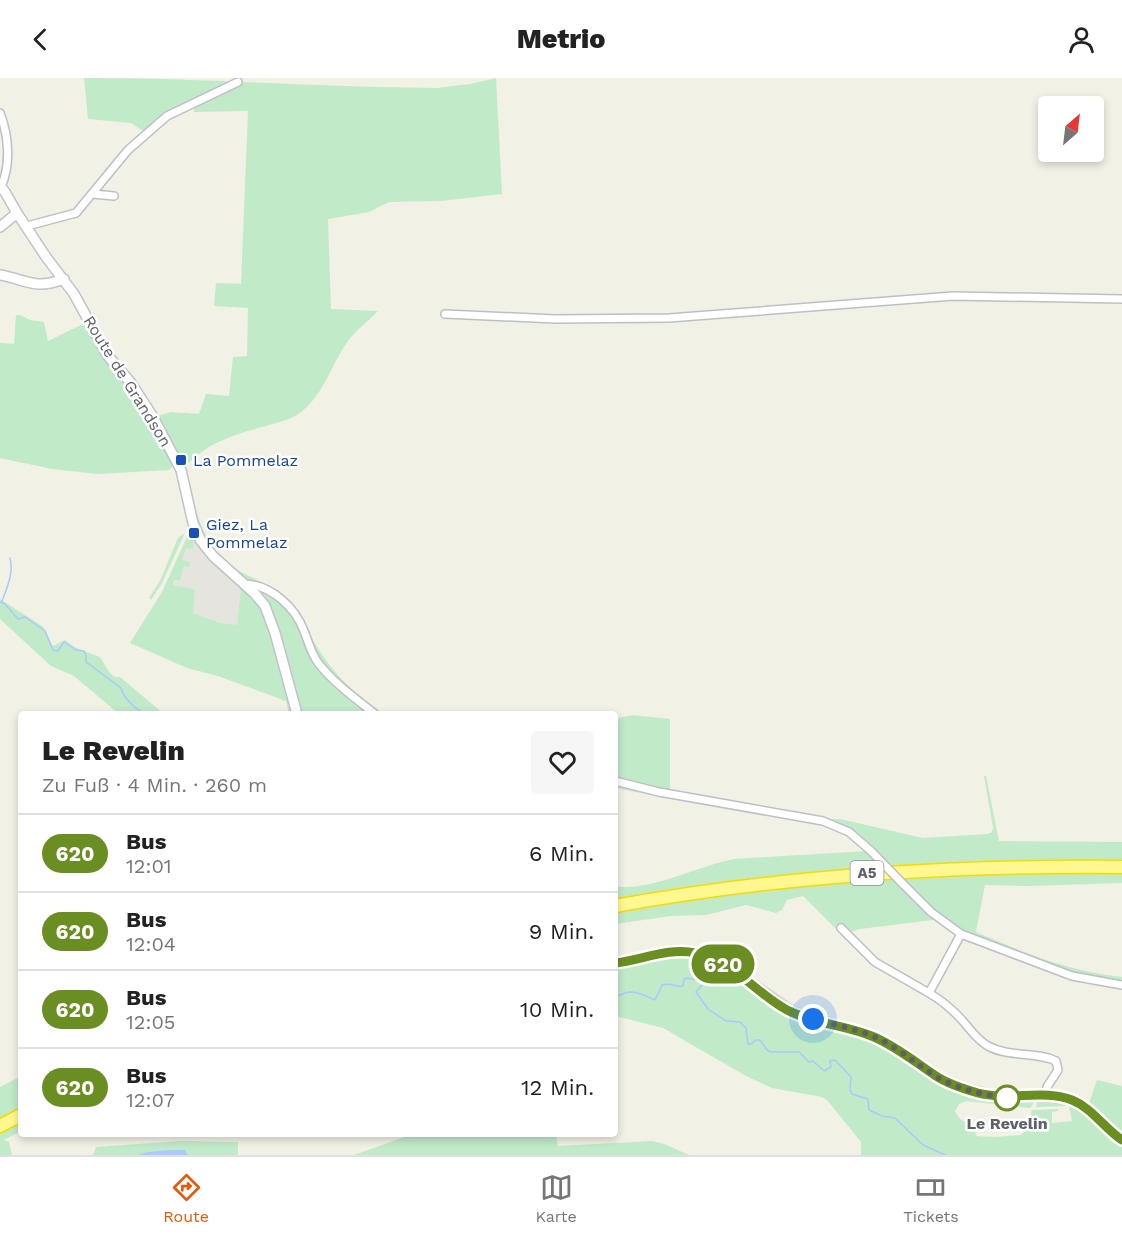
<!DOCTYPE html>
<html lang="de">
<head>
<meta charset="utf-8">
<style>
  :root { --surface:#fff; --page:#f6f6f6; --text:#222; --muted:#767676; --line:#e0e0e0; --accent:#ea580c }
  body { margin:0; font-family:"Work Sans",sans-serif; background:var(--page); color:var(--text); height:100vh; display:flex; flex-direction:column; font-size:22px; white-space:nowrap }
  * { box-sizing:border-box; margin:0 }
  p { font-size:20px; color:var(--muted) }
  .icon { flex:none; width:33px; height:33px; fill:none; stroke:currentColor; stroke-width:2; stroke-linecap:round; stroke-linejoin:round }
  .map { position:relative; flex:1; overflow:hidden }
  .drawer { position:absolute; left:18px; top:633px; width:600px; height:426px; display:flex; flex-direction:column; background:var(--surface); border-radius:6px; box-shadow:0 3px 9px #0003 }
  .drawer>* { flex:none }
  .badge { padding:0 12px; border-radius:20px; font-size:21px; line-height:39px }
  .needle { width:39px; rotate:28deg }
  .buttons { position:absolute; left:1038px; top:18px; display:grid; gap:12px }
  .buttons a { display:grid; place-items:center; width:66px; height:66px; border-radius:6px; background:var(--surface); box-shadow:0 3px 9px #0003; font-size:30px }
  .you { position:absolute; width:30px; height:30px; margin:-15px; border:4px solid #fff; border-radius:50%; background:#1a73e8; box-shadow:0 0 0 9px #1a73e833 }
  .map>.badge { position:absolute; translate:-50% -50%; box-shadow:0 0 0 3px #fff }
  .round { display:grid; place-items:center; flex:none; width:63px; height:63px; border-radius:6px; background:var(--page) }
  .summary { display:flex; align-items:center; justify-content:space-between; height:102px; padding:0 24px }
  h1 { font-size:28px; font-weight:800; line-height:45px }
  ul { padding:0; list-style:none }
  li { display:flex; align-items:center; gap:18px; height:78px; padding:0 24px; border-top:2px solid var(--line) }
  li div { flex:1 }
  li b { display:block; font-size:22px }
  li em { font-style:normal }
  li .badge { min-width:66px; font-weight:700; text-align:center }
  header { display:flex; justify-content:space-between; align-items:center; height:78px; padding:0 24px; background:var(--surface); font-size:27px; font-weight:800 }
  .menu { display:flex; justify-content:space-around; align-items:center; height:84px; border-top:2px solid var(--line); background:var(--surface); font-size:16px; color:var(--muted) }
  .menu a { display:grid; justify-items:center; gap:3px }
  .menu .selected { color:var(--accent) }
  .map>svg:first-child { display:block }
  .industrial { fill:#e5e4de }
  .green { fill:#c1eac9 }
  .water { fill:#a9c9ff }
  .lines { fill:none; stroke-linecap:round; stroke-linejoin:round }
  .stream { stroke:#a9c9ff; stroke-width:1.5 }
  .street-casing { stroke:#bebfc6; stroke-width:10 }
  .secondary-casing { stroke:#c1c2ca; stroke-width:12 }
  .highway-casing { stroke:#f8da00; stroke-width:15 }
  .street { stroke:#fff; stroke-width:7 }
  .secondary { stroke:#fff; stroke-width:9 }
  .highway { stroke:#fff890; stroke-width:12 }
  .street-bridge-casing { stroke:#bebfc6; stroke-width:10; stroke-linecap:butt }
  .street-bridge { stroke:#fff; stroke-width:7 }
  .line-casing { stroke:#fff; stroke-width:14 }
  .line { stroke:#6b8e23; stroke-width:9 }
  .walk { stroke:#5e6068; stroke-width:6; stroke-dasharray:0 10.8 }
  .transit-dot { fill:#1a4fb4; stroke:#fff; stroke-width:2 }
  .stop-dot { fill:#fff; stroke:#6b8e23; stroke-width:3 }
  .labels { text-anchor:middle; stroke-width:5; stroke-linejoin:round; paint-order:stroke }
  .shield { fill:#fff; stroke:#8e9095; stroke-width:1.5 }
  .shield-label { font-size:15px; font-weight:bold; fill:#5e6068 }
  .street-label { font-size:16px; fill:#5e6068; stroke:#fff }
  .transit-label { font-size:16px; fill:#164399; stroke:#fff; text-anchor:start }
  .stop-label { font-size:16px; font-weight:bold; fill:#5e6068; stroke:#fff }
</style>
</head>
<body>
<header><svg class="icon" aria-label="back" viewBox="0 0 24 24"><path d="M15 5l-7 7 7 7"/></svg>Metrio<svg class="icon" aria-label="person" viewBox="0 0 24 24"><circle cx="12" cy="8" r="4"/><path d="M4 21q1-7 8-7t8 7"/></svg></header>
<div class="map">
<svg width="1122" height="1077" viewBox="0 0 1122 1077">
  <rect width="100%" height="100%" fill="#f1f1e6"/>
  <path class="industrial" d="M 195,457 L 223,486 L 226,498 L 241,510 L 237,548 L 220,545 L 193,535 L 195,511 L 173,507 L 174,502 L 180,503 L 184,488 L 189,489 L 182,482 L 186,469 L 193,471 Z"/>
  <g class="green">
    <path d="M 84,0 C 201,0 319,9 437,10 L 470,6 L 496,0 L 502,116 L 441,123 L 389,124 L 369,134 L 328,141 L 331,231 L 378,233 C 368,244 354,253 346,266 C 330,289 324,316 301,334 C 291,342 278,344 266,348 C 236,356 207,364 185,389 C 198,434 198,471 245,496 C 262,505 278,511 292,525 C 304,538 308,554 317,569 C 332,594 357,618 379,636 L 289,636 L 286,623 L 218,598 L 187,590 L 130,565 L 162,514 L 191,450 L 195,457 L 193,471 L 186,470 L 182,482 L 190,484 L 189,489 L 184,488 L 180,503 L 174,502 L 173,507 L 195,511 L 193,535 L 220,545 L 237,547 L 241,510 L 226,498 L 223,491 L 201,463 L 177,384 L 169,392 L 98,396 L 52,391 L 0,380 L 0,265 L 14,266 L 16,237 L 20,237 L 30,242 L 44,244 L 48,263 L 85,245 L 117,294 L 117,297 L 125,306 L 129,306 L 150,340 L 171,334 L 199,336 L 206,316 L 229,318 L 233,279 L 247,278 L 248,230 L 214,228 L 216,205 L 241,206 L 248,33 L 194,34 L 195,24 L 146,55 L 131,45 L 88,41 Z"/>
    <path d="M 183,456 L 184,457 L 162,505 L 151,522 L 149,520 L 160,503 L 178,460 Z"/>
    <path d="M 0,521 L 42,548 C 48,553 48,562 53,568 L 65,562 L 76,570 L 100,579 L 109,594 L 115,599 L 120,599 L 164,636 L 119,636 L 74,598 L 51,588 L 0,541 Z"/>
    <path d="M 632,637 L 670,641 L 670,716 L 680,718 L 678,722 L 615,710 L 615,646 L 619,640 Z"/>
    <path d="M 984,698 L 986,698 L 999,763 L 1122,764 L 1122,805 L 1028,808 L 985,807 L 976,854 C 1028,876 1065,892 1122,899 L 1122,907 L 1083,901 L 991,868 L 941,841 L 860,851 L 847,855 L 838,853 L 803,818 L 787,822 L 782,832 L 776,835 L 746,827 L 706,837 L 671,838 L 615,846 L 615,808 C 646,815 701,787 734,781 L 867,773 L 861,763 L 813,741 L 840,741 L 923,760 L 988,756 L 992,754 L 993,749 Z"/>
    <path d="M 685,868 L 717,876 L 800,931 L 842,942 L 870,952 L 906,972 L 959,1011 L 1034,1019 L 1033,1026 L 1030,1030 L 966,1023 L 959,1026 L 955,1033 C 959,1042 963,1045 974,1046 L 976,1058 L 995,1059 L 1021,1057 L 1028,1049 L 1032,1032 L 1058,1031 L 1058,1033 L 1052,1034 L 1052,1045 L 1072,1043 L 1069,1028 L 1036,1029 L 1038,1019 L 1046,1018 L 1087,1031 L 1097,1002 L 1122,1008 L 1122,1077 L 861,1077 L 861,1064 L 827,1022 L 822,1019 L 772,1010 L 746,998 L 663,950 L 615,938 L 615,877 L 636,876 Z"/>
    <path d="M 21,998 L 21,1053 L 4,1062 L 9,1064 L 12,1077 L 0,1077 L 0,1009 Z"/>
    <path d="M 413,1056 L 556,1056 L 558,1068 L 652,1063 L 664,1066 L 689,1077 L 354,1077 Z"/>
    <path d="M 180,1063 L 238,1064 L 238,1077 L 93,1077 L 96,1069 Z"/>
  </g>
  <path class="water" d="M 171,1072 L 185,1072 L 188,1077 L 137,1077 L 148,1074 Z"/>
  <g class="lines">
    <g class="stream">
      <path d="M 2,523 C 7,510 14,494 10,480"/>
      <path d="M 0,524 L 5,526 L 18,541 L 25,539 L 45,553 L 53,572 L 58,573 L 64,564 L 76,572 L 84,573 L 86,577 L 86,584 L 121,610 C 124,621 135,630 144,636"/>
      <path d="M 615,918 C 621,918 624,914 630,914 C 640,914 647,919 655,922 L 662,907 C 673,904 674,910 683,908 L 684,901 L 687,900 L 697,902 L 703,906 L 696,914 L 708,931 L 726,943 L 740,944 L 746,950 L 748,966 L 751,966 L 756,962 L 760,962 L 767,972 L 771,974 L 799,974 L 809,984 L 813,983 L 824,993 L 831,989 L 830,983 L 835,982 L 851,999 L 850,1011 L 852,1016 L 868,1021 L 869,1032 L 882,1038 L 895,1040 L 923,1067 L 945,1077"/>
    </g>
    <g class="street-casing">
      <g id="street">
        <path d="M 0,35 C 9,58 11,87 1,109"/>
        <path d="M 93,116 L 114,118"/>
        <path d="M 27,148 L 76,135 L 128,72 L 167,38 L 238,4"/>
        <path d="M 445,236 L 555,241 L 669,240 L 953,218 L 1122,221"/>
        <path d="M 245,506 C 271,507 295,529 304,553 C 309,565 311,576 319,586 C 334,605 356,621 375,636"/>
        <path d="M 615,703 L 659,714 L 823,743 L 849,754 L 871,773"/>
        <path d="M 903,806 L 931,834 L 961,856 L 1072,898 L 1122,907"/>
        <path d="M 841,850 L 875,884 L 929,915"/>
        <path d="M 961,856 L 929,915 C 941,922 952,931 962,942 C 970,951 977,962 988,968 C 1010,980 1036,973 1056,983 L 1058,992 L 1047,1009 L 1046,1018"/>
      </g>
    </g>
    <g class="secondary-casing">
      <g id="secondary">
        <path d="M 0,108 L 5,114 L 17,135 L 46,179 L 74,216 L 108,278 L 131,305 L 153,339 L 181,392 L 193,445 L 201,463 L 213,478 L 255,516 L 265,528 L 275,555 L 297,636"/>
        <path d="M 0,149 L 17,135"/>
        <path d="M 0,197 C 27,202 34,212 64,201"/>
        <path d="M 615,885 L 673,874 L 685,873 L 708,878 L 737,894 L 788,932 L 876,960 L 903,975 L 940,1000 L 964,1010 L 995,1018 L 1046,1018 L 1069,1021 L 1087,1031 L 1122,1062"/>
      </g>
    </g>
    <g class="highway-casing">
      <g id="highway">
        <path d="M 615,828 C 784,797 950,787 1122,789"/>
        <path d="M 0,1048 L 21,1037"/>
      </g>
    </g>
    <use href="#street" class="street"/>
    <use href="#secondary" class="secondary"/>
    <use href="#highway" class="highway"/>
    <g class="street-bridge-casing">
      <path id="street-bridge" d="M 871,773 L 903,806"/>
    </g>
    <use href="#street-bridge" class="street-bridge"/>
  </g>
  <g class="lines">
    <g class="line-casing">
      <path id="line" d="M 615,885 C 642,882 668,869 696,875 C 733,882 755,915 787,932 C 814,946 846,947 874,959 C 897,969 915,984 936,998 C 948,1006 964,1011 978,1015 C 1009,1023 1044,1011 1072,1022 C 1092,1030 1104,1050 1122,1062"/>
    </g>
    <use href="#line" class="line"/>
    <path class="walk" d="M 813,941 C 837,947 861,952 883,963 C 902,973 918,987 937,999 C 958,1011 983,1017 1007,1020"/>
  </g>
  <g class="transit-dot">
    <rect x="175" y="376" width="12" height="12" rx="3"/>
    <rect x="188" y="449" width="12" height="12" rx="3"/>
  </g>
  <circle class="stop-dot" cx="1007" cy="1020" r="12"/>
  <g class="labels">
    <rect class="shield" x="850.5" y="783" width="33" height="24" rx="4.5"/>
    <g class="shield-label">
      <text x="867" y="800">A5</text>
    </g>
    <g class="street-label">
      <text transform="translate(128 303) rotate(58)" y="6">Route de Grandson</text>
    </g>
    <g class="transit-label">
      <text x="193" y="388">La Pommelaz</text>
      <text x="206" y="452">Giez, La<tspan x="206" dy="18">Pommelaz</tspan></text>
    </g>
    <g class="stop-label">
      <text x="1007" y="1051">Le Revelin</text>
    </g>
  </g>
</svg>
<div class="buttons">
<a><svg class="needle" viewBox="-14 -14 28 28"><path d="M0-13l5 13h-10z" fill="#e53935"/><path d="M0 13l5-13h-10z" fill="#767676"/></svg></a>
</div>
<div class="you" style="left:813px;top:941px"></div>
<b class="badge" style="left:723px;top:886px;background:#6b8e23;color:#fff">620</b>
<section class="drawer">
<div class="summary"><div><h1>Le Revelin</h1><p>Zu Fuß · 4 Min. · 260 m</p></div><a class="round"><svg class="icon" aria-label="heart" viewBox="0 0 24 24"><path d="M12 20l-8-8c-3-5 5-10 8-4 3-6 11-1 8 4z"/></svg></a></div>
<ul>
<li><span class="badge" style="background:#6b8e23;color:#fff">620</span><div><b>Bus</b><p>12:01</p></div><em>6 Min.</em></li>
<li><span class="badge" style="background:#6b8e23;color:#fff">620</span><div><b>Bus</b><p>12:04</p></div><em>9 Min.</em></li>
<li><span class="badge" style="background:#6b8e23;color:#fff">620</span><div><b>Bus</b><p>12:05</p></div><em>10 Min.</em></li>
<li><span class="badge" style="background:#6b8e23;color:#fff">620</span><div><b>Bus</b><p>12:07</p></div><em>12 Min.</em></li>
</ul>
</section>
</div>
<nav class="menu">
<a class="selected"><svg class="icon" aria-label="directions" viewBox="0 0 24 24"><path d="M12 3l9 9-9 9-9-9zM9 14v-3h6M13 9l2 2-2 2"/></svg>Route</a>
<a><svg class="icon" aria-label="map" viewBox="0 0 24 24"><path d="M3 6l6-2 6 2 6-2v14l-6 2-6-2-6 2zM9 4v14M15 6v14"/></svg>Karte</a>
<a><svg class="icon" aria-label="tickets" viewBox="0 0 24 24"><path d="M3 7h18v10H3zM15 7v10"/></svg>Tickets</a>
</nav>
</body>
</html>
